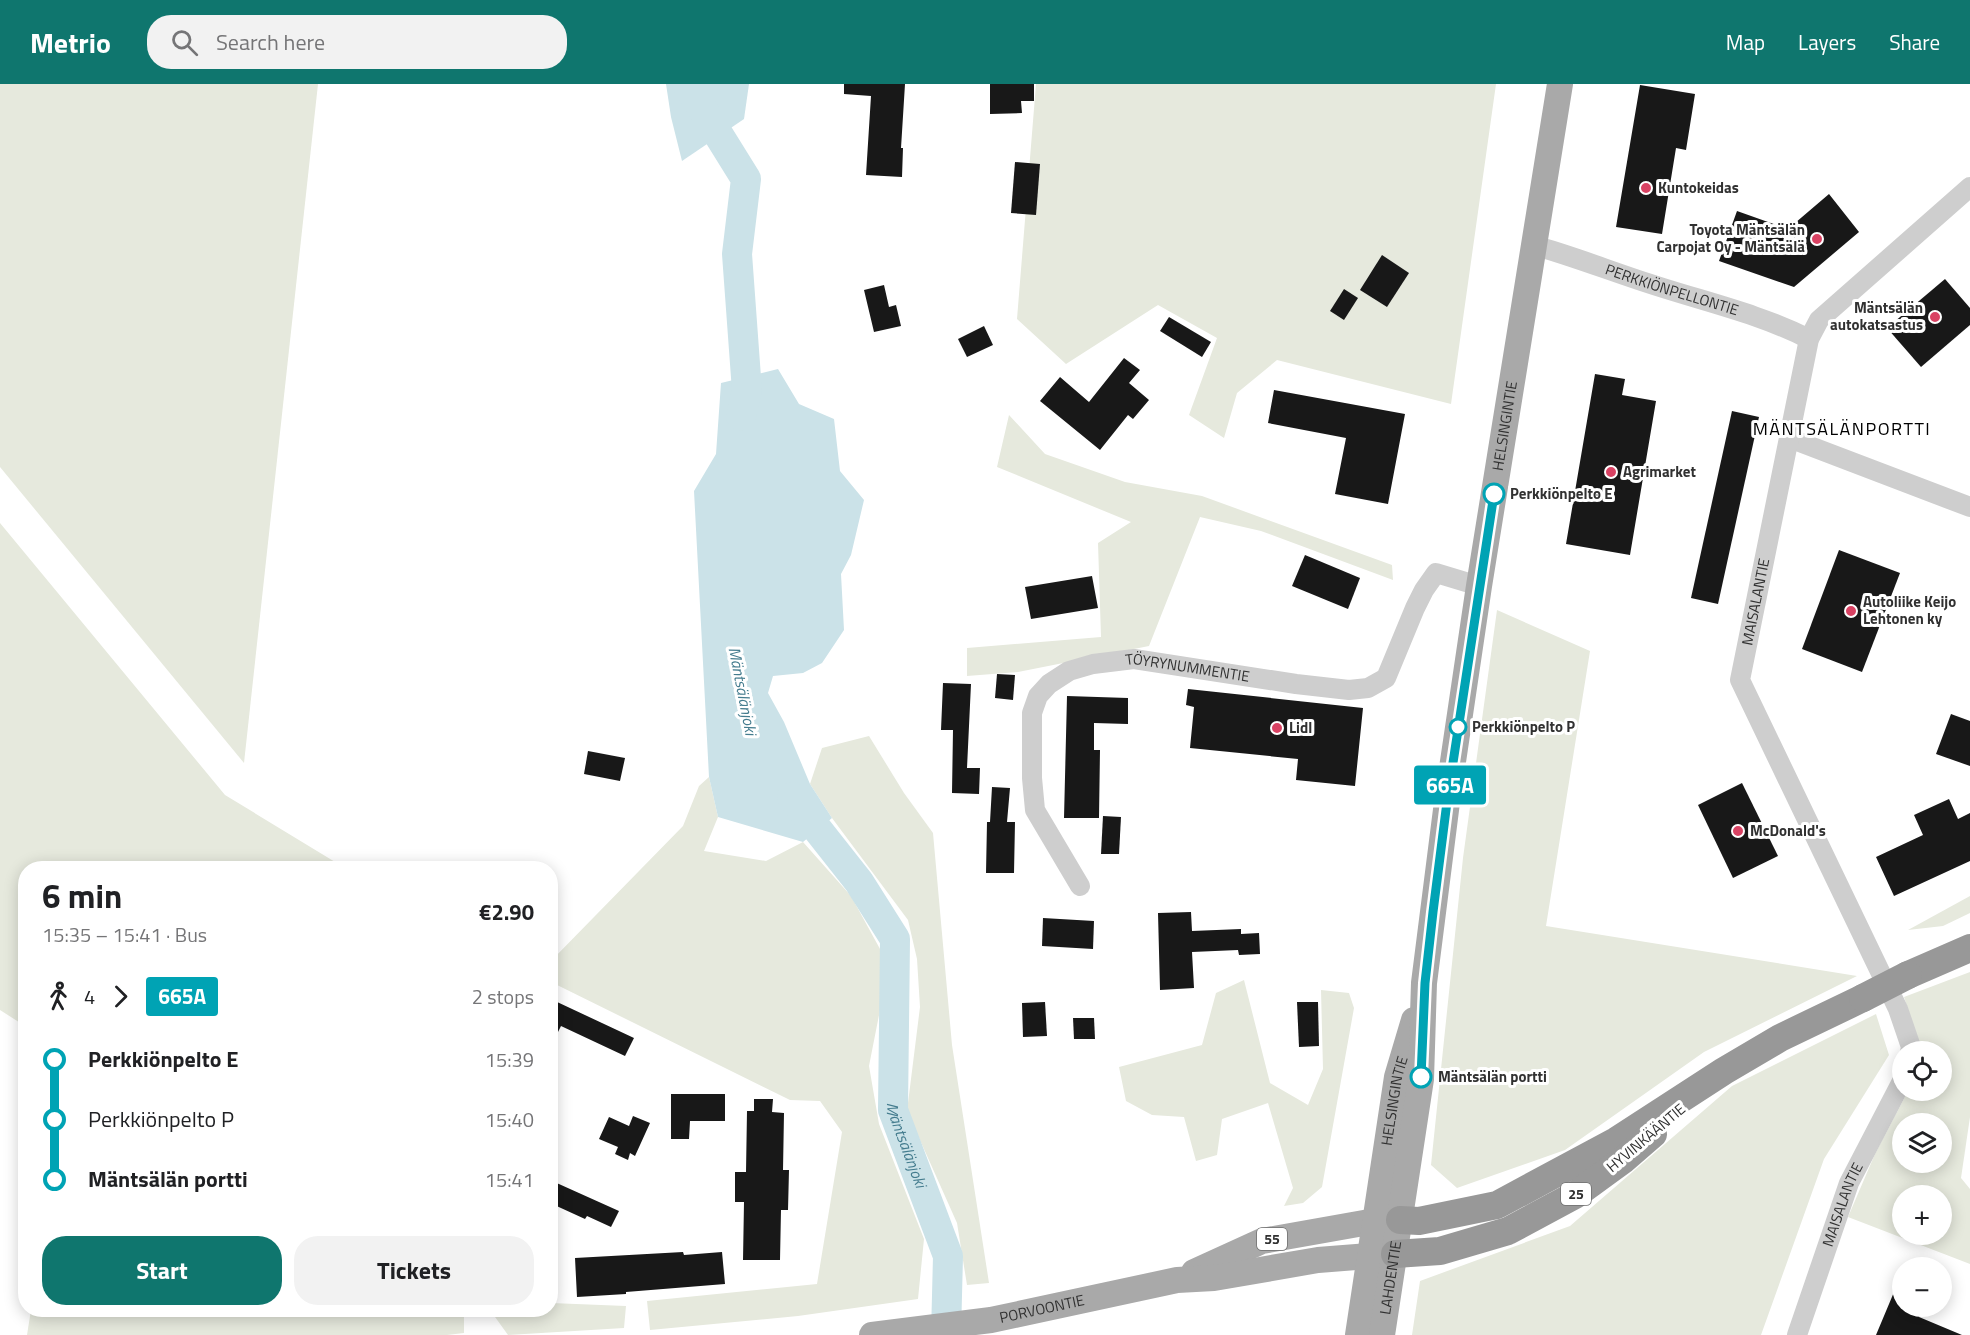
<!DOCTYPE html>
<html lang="en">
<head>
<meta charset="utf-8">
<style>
  :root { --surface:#fff; --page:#f2f2f2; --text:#202124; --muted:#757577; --accent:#0f766e }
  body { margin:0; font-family:"Titillium Web",sans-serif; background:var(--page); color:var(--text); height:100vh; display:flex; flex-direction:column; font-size:22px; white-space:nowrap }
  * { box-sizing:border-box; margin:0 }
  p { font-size:20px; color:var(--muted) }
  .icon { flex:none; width:33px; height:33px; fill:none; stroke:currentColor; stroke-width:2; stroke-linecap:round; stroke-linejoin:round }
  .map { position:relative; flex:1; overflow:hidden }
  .drawer { position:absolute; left:18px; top:777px; width:540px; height:456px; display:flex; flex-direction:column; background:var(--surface); border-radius:24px; box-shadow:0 3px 15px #0003 }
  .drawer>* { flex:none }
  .badge { padding:0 12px; border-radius:4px; font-size:21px; line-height:39px }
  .buttons { position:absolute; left:1892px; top:957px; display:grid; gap:12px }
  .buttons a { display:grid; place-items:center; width:60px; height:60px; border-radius:50%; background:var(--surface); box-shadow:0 3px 15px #0003; font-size:30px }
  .map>.badge { position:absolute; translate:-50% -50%; box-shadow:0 0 0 3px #fff }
  .legs { display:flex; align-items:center; gap:9px; height:66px; padding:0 24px; font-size:20px }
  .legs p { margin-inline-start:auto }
  .head { display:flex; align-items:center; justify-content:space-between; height:102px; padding:0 24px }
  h1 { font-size:33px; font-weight:700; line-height:45px }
  .button { display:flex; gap:12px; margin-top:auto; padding:12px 24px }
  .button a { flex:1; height:69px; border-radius:24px; background:var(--accent); color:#fff; font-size:24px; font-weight:700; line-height:69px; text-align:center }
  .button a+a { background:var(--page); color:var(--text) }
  ul { padding:0 24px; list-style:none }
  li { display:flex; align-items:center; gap:21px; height:60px; font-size:22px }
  li i { display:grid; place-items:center; width:9px; height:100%; margin:0 8px; background:currentColor }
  li i::after { content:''; width:15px; height:15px; margin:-8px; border:4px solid; border-radius:50%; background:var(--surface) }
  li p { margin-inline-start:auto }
  li:first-child i { background:linear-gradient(#0000 50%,currentColor 0) }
  li:last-child i { background:linear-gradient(currentColor 50%,#0000 0) }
  header { display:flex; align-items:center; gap:36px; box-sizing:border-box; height:84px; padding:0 30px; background:var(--accent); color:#fff }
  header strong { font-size:28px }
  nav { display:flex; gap:33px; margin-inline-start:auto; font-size:21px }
  .search { width:420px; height:54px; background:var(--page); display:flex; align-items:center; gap:15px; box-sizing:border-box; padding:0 21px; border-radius:24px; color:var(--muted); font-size:22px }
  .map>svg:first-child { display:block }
  .green { fill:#e6e9dd; fill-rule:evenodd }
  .water { fill:#cbe2e8 }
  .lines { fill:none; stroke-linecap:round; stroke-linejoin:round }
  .river { stroke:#cbe2e8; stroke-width:30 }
  .building { fill:#181818 }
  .minor { stroke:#cecece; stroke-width:20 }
  .major { stroke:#a9a9a9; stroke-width:26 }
  .highway { stroke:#989898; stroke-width:28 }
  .highway-bridge { stroke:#989898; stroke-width:28 }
  .line-1-casing { stroke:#fff; stroke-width:14 }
  .line-1 { stroke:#00a3b4; stroke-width:9 }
  .poi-dot { fill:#d94263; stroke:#fff; stroke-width:2 }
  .stop-1-dot { fill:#fff; stroke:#00a3b4; stroke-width:3 }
  .labels { text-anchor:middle; stroke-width:6; stroke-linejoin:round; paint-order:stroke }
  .shield { fill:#fff; stroke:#6f6f6f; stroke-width:1.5 }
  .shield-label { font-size:14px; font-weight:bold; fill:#313131 }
  .poi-label { font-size:15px; font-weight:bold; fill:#313131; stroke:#fff; text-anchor:start }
  .street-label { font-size:15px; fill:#313131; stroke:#fff }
  .stop-label { font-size:15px; font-weight:bold; fill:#313131; stroke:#fff; text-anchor:start }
  .water-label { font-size:16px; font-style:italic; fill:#447c8e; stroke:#fff }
  .quarter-label { font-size:18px; letter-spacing:1.5px; fill:#000; stroke:#fff }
</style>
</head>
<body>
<header>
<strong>Metrio</strong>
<div class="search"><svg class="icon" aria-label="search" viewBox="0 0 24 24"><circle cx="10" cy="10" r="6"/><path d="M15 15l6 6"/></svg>Search here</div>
<nav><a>Map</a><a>Layers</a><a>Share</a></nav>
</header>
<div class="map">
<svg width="1970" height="1251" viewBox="0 0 1970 1251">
  <rect width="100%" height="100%" fill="#fff"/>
  <g class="green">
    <path d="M 0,0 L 318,0 L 244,679 L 0,383 Z"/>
    <path d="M 1036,0 L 1496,0 L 1451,320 L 1277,276 L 1237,309 L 1224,354 L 1189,331 L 1217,254 L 1158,221 L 1066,280 L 1017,235 Z"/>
    <path d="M 1009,331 L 1045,370 L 1125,398 L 1202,412 L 1392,481 L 1393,496 L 1261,447 L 1200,433 L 1149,562 L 1018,588 L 967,592 L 967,564 L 1101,553 L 1098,459 L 1131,438 L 997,383 Z"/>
    <path d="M 0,439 L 225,711 L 345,784 L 26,784 L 25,942 L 0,926 Z"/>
    <path d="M 1497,526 L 1590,567 L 1546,842 L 1857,892 L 1704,968 L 1565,1066 L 1457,1104 L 1431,1081 L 1463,774 Z"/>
    <path d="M 869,652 L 904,709 L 933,749 L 952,961 L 989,1199 L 967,1201 L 957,1139 L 907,1027 L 920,923 L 917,875 L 908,836 L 832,734 L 810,700 L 822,664 Z"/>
    <path d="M 709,693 L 718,733 L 704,767 L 766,777 L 803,758 L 851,812 L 880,865 L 880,926 L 869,982 L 879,1040 L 924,1155 L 918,1215 L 798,1232 L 650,1246 L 647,1217 L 817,1200 L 842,1048 L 820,1017 L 790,1016 L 551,898 L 550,878 L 683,742 L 699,702 Z"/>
    <path d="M 1970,812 L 1970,829 L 1943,842 L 1908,846 Z"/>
    <path d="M 1970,888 L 1970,1033 L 1961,1094 L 1970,1105 L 1970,1180 L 1848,1133 L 1875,1070 L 1908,1007 L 1941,1006 L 1941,968 L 1919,967 L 1920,962 L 1904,913 ZM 1902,1040 L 1941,1040 L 1941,1078 L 1902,1078 ZM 1902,1112 L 1941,1112 L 1941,1150 L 1902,1150 Z"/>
    <path d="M 1244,896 L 1270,999 L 1308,1021 L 1323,985 L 1321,906 L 1349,909 L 1354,924 L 1322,1103 L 1303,1119 L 1284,1122 L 1293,1104 L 1268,1019 L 1222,1035 L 1217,1071 L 1196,1077 L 1184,1033 L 1152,1031 L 1126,1017 L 1119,983 L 1202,961 L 1216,909 Z"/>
    <path d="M 1876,930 L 1889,971 L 1824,1075 L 1761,1251 L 1412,1251 L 1420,1197 L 1570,1142 L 1732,1002 Z"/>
    <path d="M 551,1219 L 626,1222 L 624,1244 L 508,1251 L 490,1226 L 501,1226 L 514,1230 L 523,1226 L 550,1226 Z"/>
    <path d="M 31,1226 L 464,1226 L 464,1249 L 447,1251 L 27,1251 Z"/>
  </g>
  <g class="water">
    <path d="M 666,0 L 749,0 L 744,35 L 682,77 L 671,33 Z"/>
    <path d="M 778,285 L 799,320 L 834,335 L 840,387 L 864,416 L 851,471 L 841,490 L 844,546 L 822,579 L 803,589 L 773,592 L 768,609 L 784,638 L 810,700 L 832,734 L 803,758 L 718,733 L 709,693 L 694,407 L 716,370 L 721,299 Z"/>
  </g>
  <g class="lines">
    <g class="river">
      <path d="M 687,0 L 746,95 L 737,170 L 747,307 L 741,332"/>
      <path id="s1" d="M 792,713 L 859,798 L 895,855 L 893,1026 L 948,1172 L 946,1251"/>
    </g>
  </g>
  <g class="building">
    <path d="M 844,0 L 905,0 L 901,64 L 903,64 L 902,93 L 866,91 L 871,12 L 844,10 Z"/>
    <path d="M 990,0 L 1034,0 L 1034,17 L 1021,17 L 1022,29 L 990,30 Z"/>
    <path d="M 1640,1 L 1695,10 L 1686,66 L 1676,64 L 1662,150 L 1616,143 Z"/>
    <path d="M 1015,78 L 1040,80 L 1036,131 L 1011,129 Z"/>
    <path d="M 1829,110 L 1859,148 L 1794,203 L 1719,177 L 1737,127 L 1788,145 Z"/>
    <path d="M 1382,171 L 1409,189 L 1387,223 L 1360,206 Z"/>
    <path d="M 1945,195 L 1970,224 L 1970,241 L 1921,283 L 1887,244 Z"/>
    <path d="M 884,201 L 889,223 L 896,221 L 901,242 L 874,248 L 864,206 Z"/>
    <path d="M 1344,205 L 1358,214 L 1344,236 L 1330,227 Z"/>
    <path d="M 1169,233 L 1211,258 L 1202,273 L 1160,247 Z"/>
    <path d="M 984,242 L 993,261 L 967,273 L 958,255 Z"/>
    <path d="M 1124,274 L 1140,286 L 1129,299 L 1149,316 L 1133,335 L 1128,331 L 1100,366 L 1040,317 L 1060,293 L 1089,318 Z"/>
    <path d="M 1595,290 L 1625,295 L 1622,311 L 1656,317 L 1630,471 L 1566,460 Z"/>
    <path d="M 1274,306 L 1405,330 L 1388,420 L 1335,410 L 1346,354 L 1268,339 Z"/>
    <path d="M 1732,327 L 1759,333 L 1718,520 L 1691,514 Z"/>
    <path d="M 1839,466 L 1900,489 L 1862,588 L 1802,565 Z"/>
    <path d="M 1305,471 L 1360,494 L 1348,525 L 1292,502 Z"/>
    <path d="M 1092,492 L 1098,524 L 1031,535 L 1025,503 Z"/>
    <path d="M 997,590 L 1015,591 L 1013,616 L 995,614 Z"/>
    <path d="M 943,599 L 971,600 L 967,684 L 980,684 L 979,710 L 952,709 L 953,646 L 941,646 Z"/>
    <path d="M 1188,605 L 1363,624 L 1355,702 L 1296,696 L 1298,675 L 1190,664 L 1194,623 L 1186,621 Z"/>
    <path d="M 1067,612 L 1128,614 L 1128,640 L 1094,639 L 1094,666 L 1100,666 L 1099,734 L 1064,734 Z"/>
    <path d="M 1951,630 L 1970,637 L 1970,682 L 1936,670 Z"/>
    <path d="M 588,667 L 625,674 L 620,697 L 584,690 Z"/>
    <path d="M 1742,699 L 1778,772 L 1733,794 L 1698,721 Z"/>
    <path d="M 992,703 L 1010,704 L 1007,738 L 1015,738 L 1014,789 L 986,789 L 987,738 L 990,738 Z"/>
    <path d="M 1949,715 L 1958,735 L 1970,729 L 1970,777 L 1894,812 L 1876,773 L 1923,751 L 1914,731 Z"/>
    <path d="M 1103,732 L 1121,733 L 1119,770 L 1101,770 Z"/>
    <path d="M 1191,828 L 1192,847 L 1241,845 L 1241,850 L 1259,849 L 1260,870 L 1239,871 L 1238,866 L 1192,868 L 1194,904 L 1160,906 L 1158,829 Z"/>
    <path d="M 1043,834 L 1094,837 L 1093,865 L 1042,862 Z"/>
    <path d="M 555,917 L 634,954 L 625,972 L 561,942 L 550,964 L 550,926 Z"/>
    <path d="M 1045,918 L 1047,952 L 1023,953 L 1022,919 Z"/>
    <path d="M 1297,918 L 1318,918 L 1319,962 L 1299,963 Z"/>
    <path d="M 1073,934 L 1094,934 L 1095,955 L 1074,955 Z"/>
    <path d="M 671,1010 L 725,1010 L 725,1037 L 690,1037 L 689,1055 L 671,1055 Z"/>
    <path d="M 754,1015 L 773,1015 L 772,1028 L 784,1029 L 783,1086 L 789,1086 L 788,1126 L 781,1126 L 780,1176 L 743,1176 L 744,1118 L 735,1118 L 735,1088 L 746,1088 L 747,1027 L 754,1027 Z"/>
    <path d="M 633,1032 L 650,1039 L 635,1072 L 630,1069 L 628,1076 L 615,1070 L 618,1063 L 599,1055 L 609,1033 L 629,1042 Z"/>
    <path d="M 550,1096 L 619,1127 L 611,1143 L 587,1132 L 585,1135 L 550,1119 Z"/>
    <path d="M 683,1168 L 684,1171 L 722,1168 L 725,1200 L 626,1208 L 626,1210 L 577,1213 L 575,1174 Z"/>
    <path d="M 1902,1189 L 1902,1222 L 1924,1222 L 1919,1233 L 1962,1251 L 1876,1251 Z"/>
  </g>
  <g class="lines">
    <g class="minor">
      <path id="s2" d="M 1533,161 C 1576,173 1618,190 1660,203 C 1710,219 1762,231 1809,255"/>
      <path d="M 1789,354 L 1970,423"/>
      <path id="s3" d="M 1080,802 L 1035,726 L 1032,694 L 1032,629 L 1038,612 L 1049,600 L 1069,587 L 1093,580 L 1134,575 L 1296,600 L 1349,606 L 1368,604 L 1386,594 L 1415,524 L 1424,506 L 1436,489 L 1479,502"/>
      <path id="s4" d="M 1910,968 L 1911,963 L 1898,925 L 1740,596 L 1809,255 L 1819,236 L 1970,103"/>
      <path id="s5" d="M 1797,1251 L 1849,1099 L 1902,997"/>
    </g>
    <g class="major">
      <path d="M 1194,1188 L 1262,1157 L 1375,1137 L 1392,1136"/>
      <path id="s6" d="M 872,1251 L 991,1236 L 1177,1196 L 1214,1194 L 1318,1176 L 1395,1170"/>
      <path id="s7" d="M 1358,1251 L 1397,993 L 1414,936"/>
      <path id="s8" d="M 1382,1251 L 1421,995 L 1424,899 L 1447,718 L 1479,502 L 1560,0"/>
    </g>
    <g class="highway">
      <path d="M 1908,891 L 1970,864"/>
      <path d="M 1400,1136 L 1419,1137 L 1497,1121 L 1616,1057 L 1724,987 L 1780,954 L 1863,914"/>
      <path d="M 1395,1170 L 1440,1167 L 1508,1147 L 1575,1111 L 1623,1076 L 1653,1050"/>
    </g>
    <path class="highway-bridge" d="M 1863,914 L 1908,891"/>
  </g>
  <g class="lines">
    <g class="line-1-casing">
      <path id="line-1" d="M 1421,993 L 1425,899 L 1433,828 L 1447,718 L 1494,410"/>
    </g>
    <use href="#line-1" class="line-1"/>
  </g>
  <g class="poi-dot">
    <circle cx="1646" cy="104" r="6"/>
    <circle cx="1817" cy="155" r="6"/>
    <circle cx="1935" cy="233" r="6"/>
    <circle cx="1611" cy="388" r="6"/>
    <circle cx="1851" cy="527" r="6"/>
    <circle cx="1277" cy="644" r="6"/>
    <circle cx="1738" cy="747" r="6"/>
  </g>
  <g class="stop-1-dot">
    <circle cx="1494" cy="410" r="10"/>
    <circle cx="1458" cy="643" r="8"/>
    <circle cx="1421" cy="993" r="10"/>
  </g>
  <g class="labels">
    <g class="shield">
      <rect x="1561" y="1099" width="30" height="22" rx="4.5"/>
      <rect x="1257" y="1144" width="30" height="22" rx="4.5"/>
    </g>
    <g class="shield-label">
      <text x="1576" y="1115">25</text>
      <text x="1272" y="1160">55</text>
    </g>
    <g class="poi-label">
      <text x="1658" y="109">Kuntokeidas</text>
      <text x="1805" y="151" text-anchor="end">Toyota Mäntsälän<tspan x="1805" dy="17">Carpojat Oy - Mäntsälä</tspan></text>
      <text x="1923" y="229" text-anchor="end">Mäntsälän<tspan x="1923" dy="17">autokatsastus</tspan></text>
      <text x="1623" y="393">Agrimarket</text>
      <text x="1863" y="523">Autoliike Keijo<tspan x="1863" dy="17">Lehtonen ky</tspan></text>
      <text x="1289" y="649">Lidl</text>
      <text x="1750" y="752">McDonald's</text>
    </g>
    <g class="street-label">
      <text dy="5" stroke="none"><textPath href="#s2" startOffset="146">PERKKIÖNPELLONTIE</textPath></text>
      <text dy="5" stroke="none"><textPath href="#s8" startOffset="918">HELSINGINTIE</textPath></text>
      <text dy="5" stroke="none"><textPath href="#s4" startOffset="490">MAISALANTIE</textPath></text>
      <text dy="5" stroke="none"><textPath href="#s3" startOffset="364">TÖYRYNUMMENTIE</textPath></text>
      <text dy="5" stroke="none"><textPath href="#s7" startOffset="237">HELSINGINTIE</textPath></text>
      <text transform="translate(1646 1054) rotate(-40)" y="5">HYVINKÄÄNTIE</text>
      <text dy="5" stroke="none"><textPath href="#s5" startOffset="138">MAISALANTIE</textPath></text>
      <text dy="5" stroke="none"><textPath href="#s8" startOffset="58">LAHDENTIE</textPath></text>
      <text dy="5" stroke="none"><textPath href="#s6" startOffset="172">PORVOONTIE</textPath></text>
    </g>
    <g class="stop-label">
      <text x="1510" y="415">Perkkiönpelto E</text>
      <text x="1472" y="648">Perkkiönpelto P</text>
      <text x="1438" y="998">Mäntsälän portti</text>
    </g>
    <g class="water-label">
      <text transform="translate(743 607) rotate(79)" y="6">Mäntsälänjoki</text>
      <text dy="6" stroke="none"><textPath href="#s1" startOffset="384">Mäntsälänjoki</textPath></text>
    </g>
    <g class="quarter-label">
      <text x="1842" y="351">MÄNTSÄLÄNPORTTI</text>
    </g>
  </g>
</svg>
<div class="buttons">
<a><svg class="icon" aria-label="locate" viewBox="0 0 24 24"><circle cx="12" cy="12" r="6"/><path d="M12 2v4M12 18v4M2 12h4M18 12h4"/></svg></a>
<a><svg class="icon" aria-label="layers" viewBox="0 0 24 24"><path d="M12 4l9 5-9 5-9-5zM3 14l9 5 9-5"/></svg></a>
<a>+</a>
<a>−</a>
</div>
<b class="badge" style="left:1450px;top:701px;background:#00a3b4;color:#fff">665A</b>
<section class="drawer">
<div class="head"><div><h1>6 min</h1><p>15:35 – 15:41 · Bus</p></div><b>€2.90</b></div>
<div class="legs"><svg class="icon" aria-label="walk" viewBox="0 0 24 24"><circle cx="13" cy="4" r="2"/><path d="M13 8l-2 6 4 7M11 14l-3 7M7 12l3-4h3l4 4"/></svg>4<svg class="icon" aria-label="forward" viewBox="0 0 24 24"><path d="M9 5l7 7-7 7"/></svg><b class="badge" style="background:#00a3b4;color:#fff">665A</b><p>2 stops</p></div>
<ul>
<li><i style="color:#00a3b4"></i><b>Perkkiönpelto E</b><p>15:39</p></li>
<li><i style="color:#00a3b4"></i><span>Perkkiönpelto P</span><p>15:40</p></li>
<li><i style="color:#00a3b4"></i><b>Mäntsälän portti</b><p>15:41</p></li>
</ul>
<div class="button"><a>Start</a><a>Tickets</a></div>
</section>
</div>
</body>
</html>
